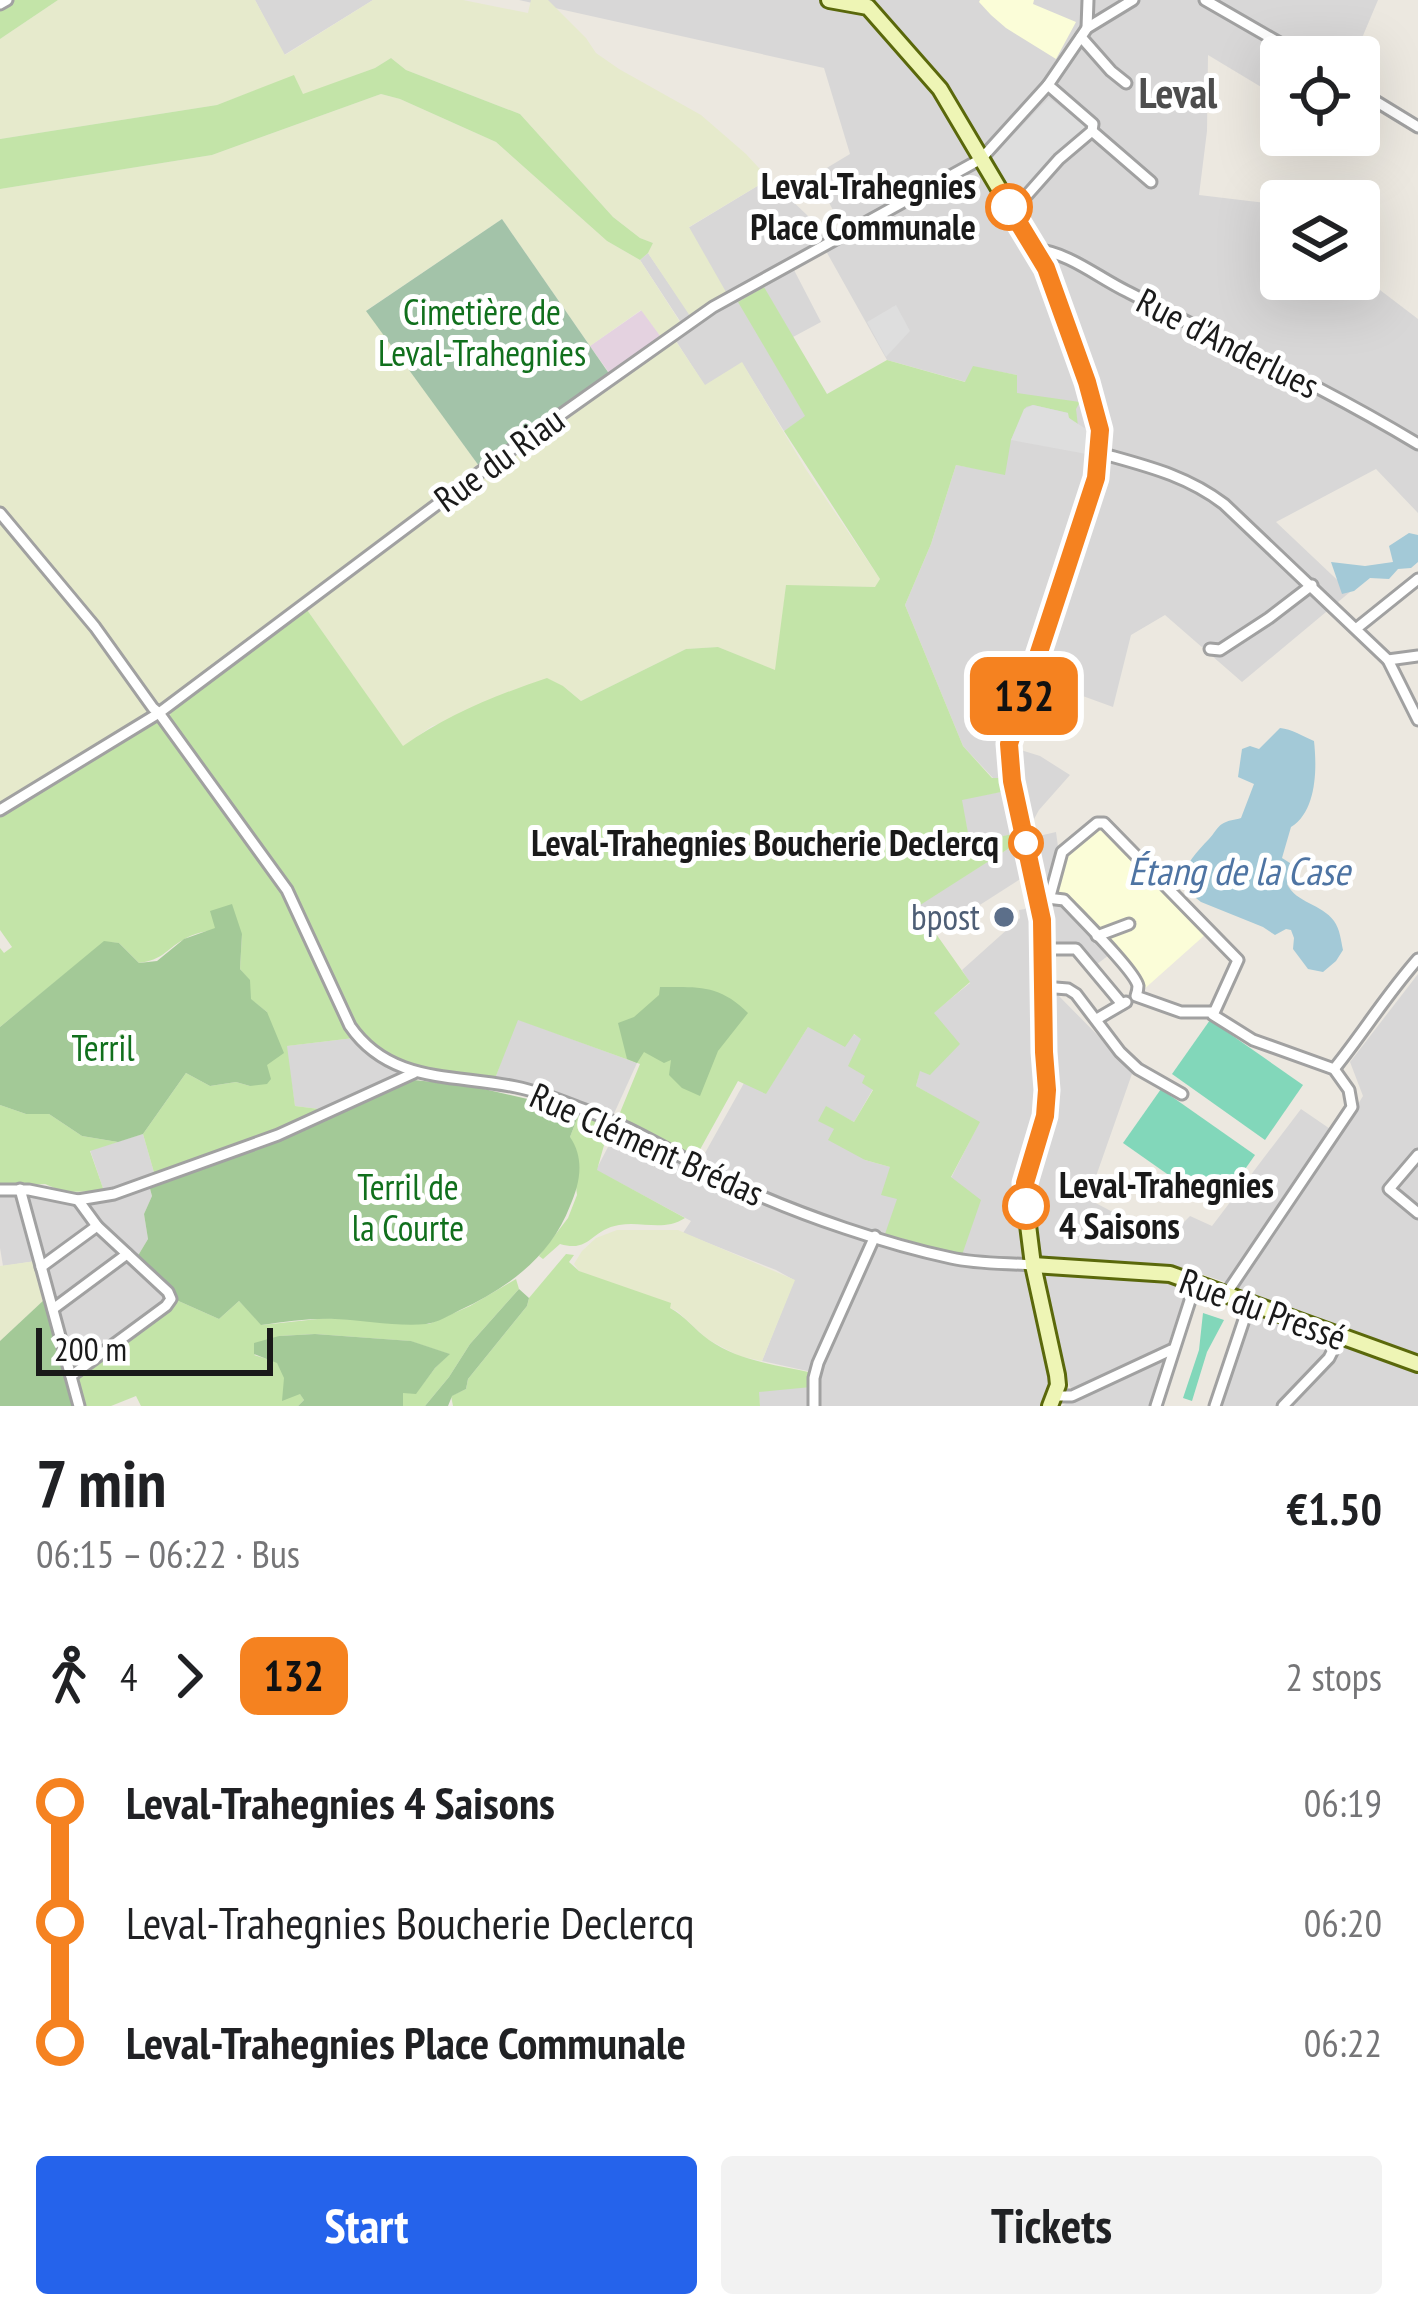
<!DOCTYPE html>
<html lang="en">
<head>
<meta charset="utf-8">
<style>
  :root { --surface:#fff; --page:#f2f2f2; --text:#202124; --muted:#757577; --accent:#2563eb }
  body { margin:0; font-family:"PT Sans Narrow",sans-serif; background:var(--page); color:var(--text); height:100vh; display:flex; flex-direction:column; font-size:45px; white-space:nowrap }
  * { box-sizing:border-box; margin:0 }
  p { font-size:39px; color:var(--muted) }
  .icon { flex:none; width:66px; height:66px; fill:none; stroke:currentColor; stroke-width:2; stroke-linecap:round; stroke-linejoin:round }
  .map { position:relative; height:1406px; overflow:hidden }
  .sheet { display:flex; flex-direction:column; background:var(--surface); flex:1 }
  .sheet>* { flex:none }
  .badge { padding:0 24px; border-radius:18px; font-size:42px; line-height:78px }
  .buttons { position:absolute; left:1260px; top:36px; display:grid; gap:24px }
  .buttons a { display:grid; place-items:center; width:120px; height:120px; border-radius:12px; background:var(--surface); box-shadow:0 12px 48px #0002; font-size:60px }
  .scale { position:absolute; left:36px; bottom:30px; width:237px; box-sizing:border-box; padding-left:12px; border:6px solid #1a1a1a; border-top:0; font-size:33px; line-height:42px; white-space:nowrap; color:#1a1a1a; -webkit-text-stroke:9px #fff; paint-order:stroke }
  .map>.badge { position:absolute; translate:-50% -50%; box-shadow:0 0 0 6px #fff }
  .legs { display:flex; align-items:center; gap:18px; height:132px; padding:0 36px; font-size:39px }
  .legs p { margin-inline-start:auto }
  .headline { display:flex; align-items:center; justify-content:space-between; height:204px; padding:0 36px }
  h1 { font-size:66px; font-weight:800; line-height:90px }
  .button { display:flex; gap:24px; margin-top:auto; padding:24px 36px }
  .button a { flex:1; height:138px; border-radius:12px; background:var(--accent); color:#fff; font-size:48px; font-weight:800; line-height:138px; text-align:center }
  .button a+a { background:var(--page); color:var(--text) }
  ul { padding:0 36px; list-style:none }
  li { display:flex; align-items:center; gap:42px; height:120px; font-size:45px }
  li i { display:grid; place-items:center; width:18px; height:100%; margin:0 15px; background:currentColor }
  li i::after { content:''; width:30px; height:30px; margin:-15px; border:9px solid; border-radius:50%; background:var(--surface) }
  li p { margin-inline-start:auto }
  li:first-child i { background:linear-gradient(#0000 50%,currentColor 0) }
  li:last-child i { background:linear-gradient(currentColor 50%,#0000 0) }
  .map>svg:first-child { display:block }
  .residential { fill:#d8d7d7 }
  .industrial { fill:#e4d2e0 }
  .education { fill:#fbfdd8 }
  .farmland { fill:#e6eacc }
  .grass { fill:#c3e4a8 }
  .forest { fill:#a3c997 }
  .cemetery { fill:#a3c3a9 }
  .pitch { fill:#82d7ba }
  .parking { fill:#dedede }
  .water { fill:#a3c9d7 }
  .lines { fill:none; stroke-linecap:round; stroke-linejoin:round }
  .street-casing { stroke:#a1a1a1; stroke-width:15 }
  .secondary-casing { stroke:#5a680b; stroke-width:20 }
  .street { stroke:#fff; stroke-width:9 }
  .secondary { stroke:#eef5b5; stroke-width:14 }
  .line-1-casing { stroke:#fff; stroke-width:27 }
  .line-1 { stroke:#f58220; stroke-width:18 }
  .stop-1-dot { fill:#fff; stroke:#f58220; stroke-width:6 }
  .service-dot { fill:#5c6f8a; stroke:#fff; stroke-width:4.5 }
  .labels { text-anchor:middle; stroke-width:10; stroke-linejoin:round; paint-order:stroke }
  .stop-label { font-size:36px; font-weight:bold; fill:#1a1a1a; stroke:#fff; text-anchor:end }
  .park-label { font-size:36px; fill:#11701d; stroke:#fff }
  .street-label { font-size:36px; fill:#1a1a1a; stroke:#fff }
  .service-label { font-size:36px; fill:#4e5e75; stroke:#fff; text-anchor:end }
  .water-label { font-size:39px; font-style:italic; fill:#4e74a3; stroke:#fff }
  .quarter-label { font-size:42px; font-weight:bold; fill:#4d4d4d; stroke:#fff }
</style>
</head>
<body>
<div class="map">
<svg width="1418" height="1406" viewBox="0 0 1418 1406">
  <rect width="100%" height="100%" fill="#ece8e0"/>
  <g class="residential">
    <path d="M 255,0 L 373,0 L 284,55 Z"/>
    <path d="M 519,0 L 1378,0 L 1354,57 L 1281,57 L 1281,99 L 1208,55 L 1207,131 L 1199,195 L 1266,203 L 1281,214 L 1281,279 L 1359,279 L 1359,274 L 1418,319 L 1418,513 L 1376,469 L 1276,522 L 1350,592 L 1242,682 L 1165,615 L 1131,635 L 1113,707 L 1036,679 L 1014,748 L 1040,756 L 1070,775 L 1039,810 L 1028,830 L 970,845 L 961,799 L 1005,791 L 1003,779 L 993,778 L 963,746 L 905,605 L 931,544 L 956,465 L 1001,473 L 1017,375 L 974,367 L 966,382 L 887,360 L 826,251 L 794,270 L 821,322 L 793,337 L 764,288 L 739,302 L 806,417 L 784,431 L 742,363 L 705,386 L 669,330 L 680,321 L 640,260 L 648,253 L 691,316 L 688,228 L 769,179 L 807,215 L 824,235 L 841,226 L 815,175 L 850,154 L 824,68 Z"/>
    <path d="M 1056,832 L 1059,854 L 1049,896 L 1045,896 L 1030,838 Z"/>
    <path d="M 1019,845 L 1025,876 L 936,933 L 917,906 L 1008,849 Z"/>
    <path d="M 1050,901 L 1062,901 L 1109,955 L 1097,964 L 1079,947 L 1049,947 Z"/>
    <path d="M 1028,905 L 1032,906 L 1036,939 L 1041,1107 L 1014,1192 L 1052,1381 L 1044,1406 L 760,1406 L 758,1392 L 812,1372 L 762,1361 L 794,1280 L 776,1270 L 683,1233 L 691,1221 L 596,1170 L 621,1122 L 700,1162 L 744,1083 L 766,1093 L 808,1027 L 853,1034 L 861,1038 L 865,1076 L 873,1089 L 854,1122 L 826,1107 L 834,1129 L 865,1160 L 890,1167 L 898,1198 L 886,1234 L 962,1254 L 951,1178 L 979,1123 L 916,1086 L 933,1013 L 970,983 L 962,970 L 1020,918 L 1019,910 L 1025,909 Z"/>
    <path d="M 1418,974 L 1418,1355 L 1321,1322 L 1225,1282 L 1189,1270 L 1164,1266 L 1042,1260 L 1039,1257 L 1030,1190 L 1030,1180 L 1054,1111 L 1055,1085 L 1048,989 L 1051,988 L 1133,1071 L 1088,1199 L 1166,1240 L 1190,1216 L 1212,1226 L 1301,1109 L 1339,1135 L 1363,1096 L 1350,1062 Z"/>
    <path d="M 517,1019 L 637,1063 L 612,1118 L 494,1081 Z"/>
    <path d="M 354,1038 L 364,1050 L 396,1067 L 399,1076 L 327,1110 L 295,1106 L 286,1046 Z"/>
    <path d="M 143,1134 L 155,1176 L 105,1194 L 90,1150 Z"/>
    <path d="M 149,1185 L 152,1196 L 144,1214 L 148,1239 L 136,1259 L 92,1218 L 88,1209 L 94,1202 Z"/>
    <path d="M 0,1192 L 17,1192 L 36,1261 L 3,1266 L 0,1248 Z"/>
    <path d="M 27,1192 L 74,1206 L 169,1299 L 73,1372 L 24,1195 Z"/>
    <path d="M 1046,1274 L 1171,1281 L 1184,1291 L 1184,1300 L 1170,1338 L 1152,1406 L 1062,1406 L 1074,1398 L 1060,1358 L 1043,1286 Z"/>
    <path d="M 1250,1313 L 1418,1368 L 1418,1406 L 1221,1406 Z"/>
  </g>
  <path class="industrial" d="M 642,310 L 661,337 L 610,374 L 590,346 Z"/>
  <g class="education">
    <path d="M 980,0 L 1034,0 L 1033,4 L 1076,22 L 1056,59 L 1006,28 L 991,15 L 979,2 Z"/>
    <path d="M 1104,820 L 1206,934 L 1142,991 L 1062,901 L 1038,894 L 1046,892 L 1060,844 Z"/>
  </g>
  <g class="farmland">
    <path d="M 58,0 L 255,0 L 285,55 L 373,0 L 463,0 L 528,13 L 531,0 L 548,0 L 586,38 L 596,53 L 619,69 L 701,115 L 746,154 L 769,179 L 689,227 L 726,292 L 690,316 L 648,253 L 653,243 L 640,238 L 613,217 L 520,114 L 406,70 L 391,58 L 375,68 L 303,95 L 294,76 L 217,105 L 0,139 L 0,39 Z"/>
    <path d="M 381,94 L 400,99 L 496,142 L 607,241 L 640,260 L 680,322 L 661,337 L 641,310 L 590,346 L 502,219 L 367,310 L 479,466 L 158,708 L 100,629 L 0,506 L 0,189 L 212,155 Z"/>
    <path d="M 675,340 L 705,385 L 742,362 L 805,468 L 880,579 L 876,587 L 786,586 L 776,671 L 718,647 L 686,649 L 581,701 L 563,686 L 432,726 L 403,747 L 305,607 L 546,429 L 569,418 Z"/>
    <path d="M 0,517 L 113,654 L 147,708 L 148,713 L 133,725 L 0,806 Z"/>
    <path d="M 617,1230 L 678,1230 L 795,1280 L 762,1361 L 739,1356 L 707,1339 L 677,1311 L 579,1271 L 574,1264 L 582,1251 L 596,1238 Z"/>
    <path d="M 36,1261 L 45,1299 L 0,1341 L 0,1266 Z"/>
  </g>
  <g class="grass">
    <path d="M 13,0 L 58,0 L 0,39 L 0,8 Z"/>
    <path d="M 391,58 L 406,70 L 520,114 L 613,217 L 640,238 L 653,243 L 648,253 L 640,260 L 607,241 L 496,142 L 400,99 L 381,94 L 212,155 L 0,189 L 0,139 L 217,105 L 294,75 L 303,94 L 375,68 Z"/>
    <path d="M 764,287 L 827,394 L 887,360 L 965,382 L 973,366 L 1017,375 L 1017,393 L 1080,402 L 1076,409 L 1078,426 L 1068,417 L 1068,413 L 1033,405 L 1026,407 L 1011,440 L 1005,475 L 956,465 L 931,544 L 905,605 L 963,746 L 992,778 L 1003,778 L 1006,791 L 962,800 L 970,844 L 1016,833 L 1019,845 L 1008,849 L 917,907 L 970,982 L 934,1013 L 960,1044 L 930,1075 L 920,1071 L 916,1086 L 980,1122 L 951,1177 L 981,1200 L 962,1255 L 885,1234 L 897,1199 L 881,1195 L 890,1167 L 865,1160 L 828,1140 L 834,1129 L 818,1121 L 826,1106 L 854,1122 L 873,1090 L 862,1083 L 865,1076 L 848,1066 L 861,1039 L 854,1034 L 845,1047 L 808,1027 L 766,1094 L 738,1081 L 697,1155 L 691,1158 L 621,1122 L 619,1115 L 640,1064 L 518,1020 L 494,1081 L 420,1070 L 394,1060 L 359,1035 L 290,889 L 169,720 L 172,707 L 305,607 L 403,746 C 447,715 496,695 547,678 L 563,686 L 581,701 L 686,649 L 718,647 L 775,670 L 786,585 L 875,587 L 880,579 L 784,431 L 805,416 L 738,302 Z"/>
    <path d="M 151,720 L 160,720 L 282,886 L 354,1038 L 287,1046 L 295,1106 L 327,1110 L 273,1134 L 155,1176 L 143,1134 L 186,1073 L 210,1086 L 236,1082 L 250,1086 L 266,1065 L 267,1012 L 250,999 L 250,981 L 240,969 L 242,934 C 221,929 203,928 183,940 C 165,950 163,960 139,963 L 119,943 L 104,942 L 0,1027 L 0,948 L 4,953 L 12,947 L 0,930 L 0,813 Z"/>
    <path d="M 0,1105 L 26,1114 L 49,1114 L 82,1136 L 118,1142 L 90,1151 L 104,1191 L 64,1192 L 45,1184 L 0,1187 Z"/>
    <path d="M 580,1111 L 610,1124 L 597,1170 L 685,1218 C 663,1232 643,1221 619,1225 C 590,1230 591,1253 560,1244 L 543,1259 L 539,1256 L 568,1218 L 577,1195 L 570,1137 Z"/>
    <path d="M 566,1254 L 574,1255 L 569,1262 L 579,1271 L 671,1303 L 670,1308 C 685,1316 695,1330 709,1340 C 739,1361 777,1365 813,1373 L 811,1387 L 759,1392 L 760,1406 L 453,1406 L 451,1396 L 466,1389 L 468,1379 L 527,1306 L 529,1298 Z"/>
    <path d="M 516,1279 L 519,1289 L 470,1344 L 449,1377 L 425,1406 L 403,1406 L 403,1393 L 416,1393 L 435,1368 L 449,1354 L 410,1341 L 315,1334 L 279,1336 L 254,1355 L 277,1362 C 284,1379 297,1386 304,1400 L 298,1406 L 141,1406 L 136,1396 L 111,1406 L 82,1406 L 74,1377 L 174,1299 L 219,1319 L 239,1301 L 262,1325 L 327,1318 L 429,1324 L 470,1306 Z"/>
  </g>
  <g class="forest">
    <path d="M 232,904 L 242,934 L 240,969 L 250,980 L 251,999 L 267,1012 L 284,1053 L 267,1065 L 271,1079 L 267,1084 L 250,1086 L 236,1082 L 210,1086 L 186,1073 L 143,1134 L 118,1142 L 82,1136 L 49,1114 L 26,1114 L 0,1105 L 0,1027 L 104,941 L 119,943 L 139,963 L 157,961 L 184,939 L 215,928 L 210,911 Z"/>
    <path d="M 660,987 C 698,987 719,984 748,1013 L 718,1051 L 700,1096 L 682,1088 L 669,1075 L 671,1060 L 664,1063 L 644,1052 L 637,1063 L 627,1059 L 618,1023 L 634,1017 L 659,995 Z"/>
    <path d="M 414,1080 L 471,1086 L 580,1111 L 570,1137 C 585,1159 580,1183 570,1206 C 551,1256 508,1288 460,1310 C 450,1315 437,1323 426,1324 C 399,1327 363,1320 335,1319 C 310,1318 285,1322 261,1325 L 239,1301 L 219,1319 L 174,1299 L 136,1259 L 148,1239 L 144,1214 L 152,1196 L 149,1185 L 280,1139 Z"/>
    <path d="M 519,1289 L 529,1298 L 527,1306 L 468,1379 L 466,1389 L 452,1396 L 448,1406 L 425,1406 L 449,1377 L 470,1344 Z"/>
    <path d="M 45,1299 L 76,1406 L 0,1406 L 0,1341 Z"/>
    <path d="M 315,1334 L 411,1341 L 450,1354 L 435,1368 L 416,1394 L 403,1393 L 403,1406 L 298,1406 L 304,1400 L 300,1394 L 282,1401 L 284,1378 L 277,1363 L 254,1354 L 254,1343 L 279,1336 Z"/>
  </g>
  <path class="cemetery" d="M 502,219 L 610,375 L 479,466 L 366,311 Z"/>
  <g class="pitch">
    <path d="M 1210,1020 L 1303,1085 L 1265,1140 L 1172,1074 Z"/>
    <path d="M 1161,1089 L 1255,1155 L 1217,1209 L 1123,1143 Z"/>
    <path d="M 1203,1313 L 1224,1320 L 1207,1352 L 1192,1401 L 1183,1398 L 1199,1350 Z"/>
  </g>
  <g class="parking">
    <path d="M 1049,98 L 1087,127 L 1015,200 L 990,159 Z"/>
    <path d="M 896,305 L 910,331 L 886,357 L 867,322 Z"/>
    <path d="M 1033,405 L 1068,413 L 1069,418 L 1092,433 L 1092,455 L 1011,440 L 1024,409 Z"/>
  </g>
  <g class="water">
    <path d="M 1409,533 L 1418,535 L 1418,562 L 1411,568 L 1398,569 L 1389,579 L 1370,578 L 1354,591 L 1342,594 L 1331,562 L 1365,566 L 1393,562 L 1389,546 Z"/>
    <path d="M 1280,728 C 1292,729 1302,736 1314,741 C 1317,768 1317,811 1291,827 L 1282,858 L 1298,868 L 1287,884 C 1296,903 1322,904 1334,921 C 1340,929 1341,941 1343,950 L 1336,961 L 1323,972 L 1308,969 L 1293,949 L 1294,938 L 1291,930 L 1286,929 L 1275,935 L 1263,927 L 1201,902 C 1170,880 1189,860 1209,839 C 1214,834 1217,827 1222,824 C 1228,820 1235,820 1241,818 L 1254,784 L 1238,777 L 1242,749 L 1250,746 L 1259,749 Z"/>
  </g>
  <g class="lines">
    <g class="street-casing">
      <g id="street">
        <path d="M 1205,0 L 1304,57"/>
        <path d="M 0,4 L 7,0"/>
        <path d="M 1087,28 L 1088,0"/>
        <path d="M 1081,37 L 1111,71 L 1126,83"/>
        <path d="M 1359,91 L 1418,127"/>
        <path d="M 1092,131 L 1151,182"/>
        <path d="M 1012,212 L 1059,159 L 1092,131 L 1093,124 L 1048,85"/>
        <path d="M 1035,249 C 1070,253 1097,277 1128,292 C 1225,342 1324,387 1418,444"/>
        <path d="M 1100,453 C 1146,466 1186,475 1224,504 L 1388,660 L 1418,720"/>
        <path d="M 0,513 L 95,627 L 153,708 L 159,713 L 287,890 L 350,1026 C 390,1084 454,1074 516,1087 C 536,1091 557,1099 577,1107 C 635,1127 686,1162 742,1188 C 804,1216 885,1244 951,1258 C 977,1264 1006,1263 1033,1265"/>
        <path d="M 1357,628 L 1418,579"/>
        <path d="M 1210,649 L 1220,650 L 1269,618 L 1312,585"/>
        <path d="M 1388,660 L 1418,656"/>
        <path d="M 0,810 L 159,713 L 491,464 L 713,307 L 981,159 L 1048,85 L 1087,28 L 1133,0"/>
        <path d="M 1047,898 L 1064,900 C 1077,914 1136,972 1138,986 C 1138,989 1137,993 1136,996 L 1181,1012 L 1214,1012"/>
        <path d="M 1041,908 L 1050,896 L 1062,852 L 1097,823 L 1104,823 L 1238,960 L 1213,1015 L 1253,1040 L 1334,1069 L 1349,1090 L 1352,1107 L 1226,1294"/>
        <path d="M 1097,936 L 1129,924"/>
        <path d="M 1043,949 L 1076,949 L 1122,1004"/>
        <path d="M 1043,987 L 1068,989 L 1076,994 L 1120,1052 L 1138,1069 L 1182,1094"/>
        <path d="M 1097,1019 L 1126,1002"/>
        <path d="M 1334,1069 C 1363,1033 1387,994 1418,959"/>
        <path d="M 1418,1155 L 1389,1189 L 1418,1213"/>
        <path d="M 20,1189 L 79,1406"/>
        <path d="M 0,1190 L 29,1190 L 78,1200 L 114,1194 L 278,1135 L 414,1073"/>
        <path d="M 41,1267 L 97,1226"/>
        <path d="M 53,1309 L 127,1254"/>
        <path d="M 71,1376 L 166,1306 L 171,1299 L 168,1292 L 97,1226 L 78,1200"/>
        <path d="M 1055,1396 L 1072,1396 L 1171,1350"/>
        <path d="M 814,1406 L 814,1378 L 818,1363 L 875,1236"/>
        <path d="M 1156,1406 L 1196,1282"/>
        <path d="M 1215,1406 L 1250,1302"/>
        <path d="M 1283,1406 L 1329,1358 L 1340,1336"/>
      </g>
    </g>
    <g class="secondary-casing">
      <g id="secondary">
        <path d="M 829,0 L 868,7 L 940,89 L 1046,268 L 1087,382 L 1100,430 L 1096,478 L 1009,744 L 1012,781 L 1042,920 L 1044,1052 L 1047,1090 L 1045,1116 L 1025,1183 L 1024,1193 L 1033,1265 L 1057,1375 L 1058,1385 L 1050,1406"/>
        <path d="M 1033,1265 L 1170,1274 L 1418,1364"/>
      </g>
    </g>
    <use href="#street" class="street"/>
    <use href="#secondary" class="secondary"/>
  </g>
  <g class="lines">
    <g class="line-1-casing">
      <path id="line-1" d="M 1009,207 L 1046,268 L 1087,382 L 1100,430 L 1096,478 L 1009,744 L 1012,781 L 1042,920 L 1044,1052 L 1047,1090 L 1045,1116 L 1025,1183 L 1026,1206"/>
    </g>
    <use href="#line-1" class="line-1"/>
  </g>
  <g class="stop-1-dot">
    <circle cx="1009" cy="207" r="21"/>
    <circle cx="1026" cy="843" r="15"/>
    <circle cx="1026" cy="1206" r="21"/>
  </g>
  <circle class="service-dot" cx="1004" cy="917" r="12"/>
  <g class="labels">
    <g class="stop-label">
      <text x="976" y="199">Leval-Trahegnies<tspan x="976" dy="41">Place Communale</tspan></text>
      <text x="999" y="856">Leval-Trahegnies Boucherie Declercq</text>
      <text x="1059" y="1198" text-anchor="start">Leval-Trahegnies<tspan x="1059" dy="41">4 Saisons</tspan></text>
    </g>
    <g class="park-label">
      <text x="482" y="325">Cimetière de<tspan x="482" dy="41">Leval-Trahegnies</tspan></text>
      <text x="103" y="1061">Terril</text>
      <text x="408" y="1200">Terril de<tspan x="408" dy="41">la Courte</tspan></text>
    </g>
    <g class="street-label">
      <text transform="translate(1228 343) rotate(27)" y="13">Rue d'Anderlues</text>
      <text transform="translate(499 459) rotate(-36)" y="13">Rue du Riau</text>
      <text transform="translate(647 1144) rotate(24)" y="13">Rue Clément Brédas</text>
      <text transform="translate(1263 1309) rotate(20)" y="13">Rue du Pressé</text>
    </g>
    <g class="service-label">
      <text x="980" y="930">bpost</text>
    </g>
    <g class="water-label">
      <text x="1239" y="885">Étang de la Case</text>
    </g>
    <g class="quarter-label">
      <text x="1178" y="108">Leval</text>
    </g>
  </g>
</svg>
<div class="buttons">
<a><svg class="icon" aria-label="locate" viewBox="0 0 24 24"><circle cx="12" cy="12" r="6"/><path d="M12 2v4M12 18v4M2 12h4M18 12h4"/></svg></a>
<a><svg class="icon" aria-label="layers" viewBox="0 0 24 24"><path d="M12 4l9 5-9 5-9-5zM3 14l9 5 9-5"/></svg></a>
</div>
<div class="scale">200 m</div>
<b class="badge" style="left:1024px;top:696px;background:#f58220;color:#111">132</b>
</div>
<section class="sheet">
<div class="headline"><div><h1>7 min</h1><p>06:15 – 06:22 · Bus</p></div><b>€1.50</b></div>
<div class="legs"><svg class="icon" aria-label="walk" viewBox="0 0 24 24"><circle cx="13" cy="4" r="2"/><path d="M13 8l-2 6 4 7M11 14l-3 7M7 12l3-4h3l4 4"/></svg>4<svg class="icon" aria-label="forward" viewBox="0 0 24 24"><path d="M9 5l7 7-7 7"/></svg><b class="badge" style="background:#f58220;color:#111">132</b><p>2 stops</p></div>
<ul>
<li><i style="color:#f58220"></i><b>Leval-Trahegnies 4 Saisons</b><p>06:19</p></li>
<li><i style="color:#f58220"></i><span>Leval-Trahegnies Boucherie Declercq</span><p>06:20</p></li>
<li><i style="color:#f58220"></i><b>Leval-Trahegnies Place Communale</b><p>06:22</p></li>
</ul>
<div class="button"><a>Start</a><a>Tickets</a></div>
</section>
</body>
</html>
